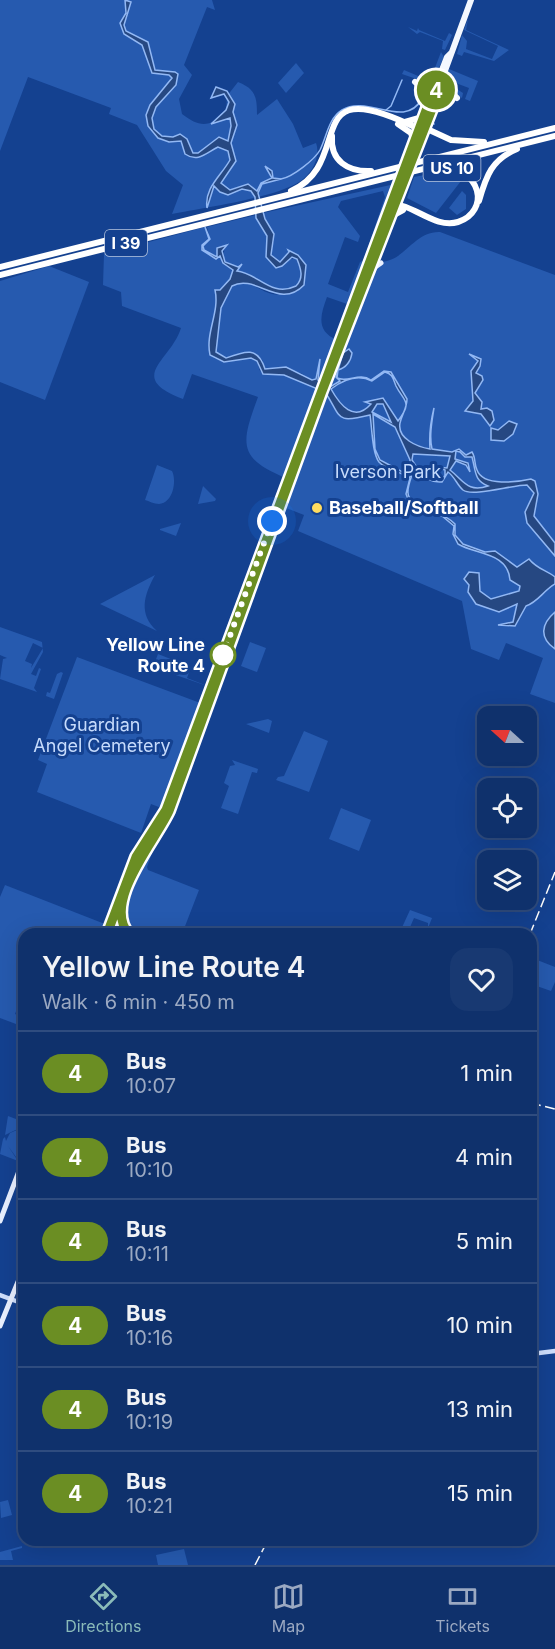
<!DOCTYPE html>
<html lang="en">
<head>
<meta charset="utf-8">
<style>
  :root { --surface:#0f316c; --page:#183972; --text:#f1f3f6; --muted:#9ba9c2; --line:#2f4c7f; --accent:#8bbbb9 }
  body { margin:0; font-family:Inter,sans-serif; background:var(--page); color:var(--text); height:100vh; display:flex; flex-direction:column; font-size:22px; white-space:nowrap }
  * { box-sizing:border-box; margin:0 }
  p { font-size:20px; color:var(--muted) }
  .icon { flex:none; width:33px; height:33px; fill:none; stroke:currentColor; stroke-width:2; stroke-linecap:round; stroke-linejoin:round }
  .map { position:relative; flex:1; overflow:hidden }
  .sheet { position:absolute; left:18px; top:928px; width:519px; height:618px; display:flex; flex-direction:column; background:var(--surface); border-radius:18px; box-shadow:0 6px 24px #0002,0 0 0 2px var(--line) }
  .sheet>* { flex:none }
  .badge { padding:0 12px; border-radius:20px; font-size:21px; line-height:39px }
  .needle { width:39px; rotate:291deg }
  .controls { position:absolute; left:477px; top:706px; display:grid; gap:12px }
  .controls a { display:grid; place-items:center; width:60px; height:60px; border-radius:12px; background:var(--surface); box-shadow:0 6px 24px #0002,0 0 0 2px var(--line); font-size:30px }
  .you { position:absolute; width:30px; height:30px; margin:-15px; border:4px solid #fff; border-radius:50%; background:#1a73e8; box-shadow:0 0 0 9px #1a73e833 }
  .map>.badge { position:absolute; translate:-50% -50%; box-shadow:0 0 0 3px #fff }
  .round { display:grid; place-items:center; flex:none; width:63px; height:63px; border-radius:18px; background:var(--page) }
  .headline { display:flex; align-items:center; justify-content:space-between; height:102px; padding:0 24px }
  h1 { font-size:28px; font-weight:600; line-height:45px }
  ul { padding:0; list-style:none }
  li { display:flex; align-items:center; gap:18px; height:84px; padding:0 24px; border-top:2px solid var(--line) }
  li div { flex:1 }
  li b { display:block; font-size:22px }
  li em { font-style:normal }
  li .badge { min-width:66px; font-weight:700; text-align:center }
  .tabs { display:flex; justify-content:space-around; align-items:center; height:84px; border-top:2px solid var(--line); background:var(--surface); font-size:16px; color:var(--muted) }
  .tabs a { display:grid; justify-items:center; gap:3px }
  .tabs .current { color:var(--accent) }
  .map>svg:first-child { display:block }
  .green { fill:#265aaf; fill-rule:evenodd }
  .water { fill:#264882; stroke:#92b8f4; stroke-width:1.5; fill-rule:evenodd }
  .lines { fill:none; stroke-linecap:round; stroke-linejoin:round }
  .stream { stroke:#92b8f4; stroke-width:1.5 }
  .secondary { stroke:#cedefc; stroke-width:4.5 }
  .primary { stroke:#e9f0ff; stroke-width:5 }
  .trunk { stroke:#f4f8ff; stroke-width:6 }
  .motorway { stroke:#fff; stroke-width:6 }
  .rail { stroke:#fff; stroke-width:1.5; stroke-dasharray:10 4.5; stroke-linecap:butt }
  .trunk-bridge { stroke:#f4f8ff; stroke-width:6 }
  .line-casing { stroke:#fff; stroke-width:14 }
  .line { stroke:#6b8e23; stroke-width:9 }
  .walk { stroke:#fff; stroke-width:6; stroke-dasharray:0 10.8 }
  .poi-dot { fill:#ffdc5f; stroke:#144190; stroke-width:2 }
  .stop-dot { fill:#fff; stroke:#6b8e23; stroke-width:3 }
  .labels { text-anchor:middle; stroke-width:6; stroke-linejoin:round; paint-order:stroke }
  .shield { fill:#144190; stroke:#b8c6de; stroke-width:1.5 }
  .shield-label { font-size:16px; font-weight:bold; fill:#fff }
  .park-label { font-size:18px; fill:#c6dbfc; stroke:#144190 }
  .poi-label { font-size:18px; font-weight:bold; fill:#fff; stroke:#144190; text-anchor:start }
  .stop-label { font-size:18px; font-weight:bold; fill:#fff; stroke:#144190; text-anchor:end }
</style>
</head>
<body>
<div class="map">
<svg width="555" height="1565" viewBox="0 0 555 1565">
  <rect width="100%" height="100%" fill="#144190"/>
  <g class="green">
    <path d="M 0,0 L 212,0 L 215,10 L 207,7 L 184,65 L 192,75 L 179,99 L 182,114 C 200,128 210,127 226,112 L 227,96 L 238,82 C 256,89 257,98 257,115 L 277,99 L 293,124 L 303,148 L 316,143 C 321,157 312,174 299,182 C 274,198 203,208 172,214 L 183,185 L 166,171 L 137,125 L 109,114 L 111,108 L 28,77 L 0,151 Z"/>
    <path d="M 468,19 L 466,30 L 509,50 L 494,61 L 464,52 L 462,56 L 457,54 L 462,35 L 467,41 L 466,49 L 492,59 L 498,46 L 464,30 Z"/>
    <path d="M 408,27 L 417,31 L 418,28 L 419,30 L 445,41 L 449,33 L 452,35 L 445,50 L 442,49 L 443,41 L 420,32 L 417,34 Z"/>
    <path d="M 441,52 L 444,57 L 431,84 L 402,74 L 404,70 L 430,81 Z"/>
    <path d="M 296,63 L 304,73 L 286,93 L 278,83 Z"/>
    <path d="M 449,69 L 478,81 L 470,101 L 465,99 L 469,88 L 453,82 L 452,86 L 463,93 L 462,98 L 444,84 Z"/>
    <path d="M 445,171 L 452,172 L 452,179 L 461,181 L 436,213 L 407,198 L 414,177 Z"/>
    <path d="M 395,184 L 365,256 L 385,197 L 383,191 L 341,201 L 338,207 L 360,236 L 358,242 L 345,237 L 328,284 L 348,292 L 360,262 L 363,261 L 364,264 L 350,305 L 327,297 C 320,316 316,331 337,340 L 321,384 L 318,380 L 319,363 L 316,379 L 312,380 L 301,373 L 274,368 L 265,369 L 263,361 L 257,354 L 234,355 L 226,358 L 217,354 C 211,340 221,298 232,286 C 247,278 255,288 269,293 C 277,296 290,294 298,291 L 306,265 L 289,250 L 282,262 L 273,259 L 271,250 L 274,241 L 263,213 Z"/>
    <path d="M 462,191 L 466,195 L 466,209 L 457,215 L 449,208 Z"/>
    <path d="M 256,215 C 258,223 266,228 267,237 C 270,250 262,257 276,268 L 288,259 L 297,259 L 302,276 L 296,286 C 272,297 258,274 237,271 L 240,264 L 238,267 L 226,264 L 223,259 L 225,245 L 219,251 L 217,257 L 204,250 L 203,246 L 210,239 L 207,227 Z"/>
    <path d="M 205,227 L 209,239 L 203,244 L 202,250 L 216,259 L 221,255 L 221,261 L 233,270 L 230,279 L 220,291 L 215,290 C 221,314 207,333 214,358 L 224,362 L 251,357 L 257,361 L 260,371 L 290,376 L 318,389 L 286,478 C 237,458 241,443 258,397 L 192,374 L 183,399 C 125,377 171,361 181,328 L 122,306 L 121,292 L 103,285 L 104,254 Z"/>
    <path d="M 440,232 L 555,275 L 555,703 L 530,694 L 543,658 L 506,643 L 499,660 L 471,649 L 462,601 L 298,531 L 304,515 L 281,506 L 373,261 C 403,268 411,231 440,232 Z"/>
    <path d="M 49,266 L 89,282 L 45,400 L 0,382 L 0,281 Z"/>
    <path d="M 157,465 L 172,471 C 177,481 173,503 159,504 C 154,504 149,501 145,500 Z"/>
    <path d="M 203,486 L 216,499 L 215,501 L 198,504 Z"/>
    <path d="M 181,523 L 176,536 L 160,530 L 160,529 Z"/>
    <path d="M 155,575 C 144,595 138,614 157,631 L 100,604 Z"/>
    <path d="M 0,627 L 42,642 L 43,652 L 31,674 L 36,676 L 39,668 L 41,669 L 34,688 L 37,692 L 0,679 L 3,659 L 7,658 L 0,655 ZM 33,643 L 43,648 L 31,668 L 32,664 L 25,661 Z"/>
    <path d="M 250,642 L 266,648 L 257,672 L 241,666 Z"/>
    <path d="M 158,654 L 191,667 L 187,678 L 210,687 L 153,667 Z"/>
    <path d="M 77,657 L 203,704 L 164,809 L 151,804 L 141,833 L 37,792 L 47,764 L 38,760 Z"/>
    <path d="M 61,672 L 63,673 L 54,699 L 46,696 L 47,692 L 50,693 L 57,674 Z"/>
    <path d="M 268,719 L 272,721 L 269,733 L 246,724 Z"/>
    <path d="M 304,731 L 328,741 L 309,792 L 276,780 L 278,777 L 284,776 Z"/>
    <path d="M 232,760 L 258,769 L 257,773 L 252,772 L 238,814 L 221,808 L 229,786 L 224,783 L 230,766 L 235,765 Z"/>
    <path d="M 341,808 L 371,820 L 359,851 L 329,839 Z"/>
    <path d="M 154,841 L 156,842 L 147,867 L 148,870 L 199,890 L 182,934 L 130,934 C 127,929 123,923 122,917 C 120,895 142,858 154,841 Z"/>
    <path d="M 5,885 L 110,926 L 107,934 L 24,934 L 24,990 L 15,1014 L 24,1018 L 24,1027 L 0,1018 L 0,897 Z"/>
    <path d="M 410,910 L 432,918 L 428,928 L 428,923 L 414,918 L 407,934 L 399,934 Z"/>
    <path d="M 532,958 L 555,967 L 555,982 L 551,991 L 531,984 Z"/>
    <path d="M 8,1116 L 24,1122 L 24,1126 L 5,1135 Z"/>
    <path d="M 24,1127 L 24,1149 L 19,1161 L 8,1146 L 18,1161 L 0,1154 L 3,1139 L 5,1137 L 6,1141 L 10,1133 Z"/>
    <path d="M 8,1500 L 12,1515 L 1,1518 L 0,1502 Z"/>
    <path d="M 22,1546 L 22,1548 L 11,1551 L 13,1560 L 0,1560 L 0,1552 Z"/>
    <path d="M 184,1549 L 188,1565 L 158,1565 L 156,1555 Z"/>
  </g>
  <g class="water">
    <path d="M 125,0 L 131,2 L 124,25 L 126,31 L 148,42 L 155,70 L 175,72 L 178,74 L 176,85 L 156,107 L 152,118 L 154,129 L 162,136 L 173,137 L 180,134 L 187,139 L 193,153 L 198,153 L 219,137 L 228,141 L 231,126 L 230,118 L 211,124 L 226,110 L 229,102 L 224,94 L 211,98 L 216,87 L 227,91 L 235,104 L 233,112 L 237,125 L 231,143 L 236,161 L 221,183 L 230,190 L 248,184 L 257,191 L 261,183 L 272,178 L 265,166 L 272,171 L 273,178 L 281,179 L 262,184 L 258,193 L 265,219 L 274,234 L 271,255 L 280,262 L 289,252 L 288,250 L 298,255 L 306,265 L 304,285 C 279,311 256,273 232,286 L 221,308 L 216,352 L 226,358 C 245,351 258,346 265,369 L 286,367 L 312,380 L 316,379 L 320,359 L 318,380 L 330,387 L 340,381 L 336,377 L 343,353 L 349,349 L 352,353 C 351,361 346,368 338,370 L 337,378 C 348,383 359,372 371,380 L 384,371 L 391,372 L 407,399 C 407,408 402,414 400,423 C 397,439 418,447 430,449 C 429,436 431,420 434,408 C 432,421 429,436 432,449 L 452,452 L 459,449 L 466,455 L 472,452 C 476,458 474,464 477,470 C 483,487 518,482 531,479 L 535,481 L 538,494 L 534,516 L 555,543 L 555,556 L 527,523 L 525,512 L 534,493 L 527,485 C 512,485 472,497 463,490 C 457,485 455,477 448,472 L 442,482 C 429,483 423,476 414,468 C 412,476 408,484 408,491 C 406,508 442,509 455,524 L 455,535 L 463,544 L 485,552 L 495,551 L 517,567 L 529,559 C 537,569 546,570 555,577 L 555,584 C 543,591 538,602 526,606 L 515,626 L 498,625 L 513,622 L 517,604 L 499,612 L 476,604 L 468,592 L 469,585 L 464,579 L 469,572 L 479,573 L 480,591 L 491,599 L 519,591 L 520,586 L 510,580 C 508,552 476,555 458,544 L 453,534 L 454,526 L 442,516 L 410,504 L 406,494 L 410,478 C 402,472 386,470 379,462 C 372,453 372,427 370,415 C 334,424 342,417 325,392 L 284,375 L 263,374 L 257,361 L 251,358 L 224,362 L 210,355 C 205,333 220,312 215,290 L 220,290 L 230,279 L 233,270 L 223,263 L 220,256 L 216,259 L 202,250 L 202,245 L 209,239 L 205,227 L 210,239 L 203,246 L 204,250 L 217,257 L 217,248 L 227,245 L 222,251 L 225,262 L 238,267 L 242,264 L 237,271 C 258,273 271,298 296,286 C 304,278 301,269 297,259 L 292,257 L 282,266 L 276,268 L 266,257 L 267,236 L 256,218 L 255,197 L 251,191 L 242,189 L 228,195 L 220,192 L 214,186 L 207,208 C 204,188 221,176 230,160 L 228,151 L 218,147 C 206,153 198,163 185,154 L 181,141 L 169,142 L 158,138 L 148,126 L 146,115 L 150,105 L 172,78 L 169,75 L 152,73 L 142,45 L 124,34 L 120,23 L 126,13 ZM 385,372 C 393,374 393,379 396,386 C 404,402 413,401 398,421 L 383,398 L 365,402 L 371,404 C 354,423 340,405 331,389 C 343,380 358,374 372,381 ZM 377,404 L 383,404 L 391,422 L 372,412 ZM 373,414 L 395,427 L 410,460 L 410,476 L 380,460 L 375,449 ZM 456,451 L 460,452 L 465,457 L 472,457 C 476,472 474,480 488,486 C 468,493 464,481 450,470 L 456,461 L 466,465 L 470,472 L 468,463 L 455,459 ZM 413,454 L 450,456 L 447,468 L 436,467 L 445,470 L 445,476 L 437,481 L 422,475 L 412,460 Z"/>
    <path d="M 469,354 L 481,359 L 480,366 L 476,373 L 482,376 L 483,380 L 475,393 L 482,402 L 481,409 L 487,408 L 492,411 L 494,420 L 490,426 L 481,414 L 465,411 L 473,401 L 471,371 L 478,361 Z"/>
    <path d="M 509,421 L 517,424 L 513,434 L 504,441 L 491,440 L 491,428 L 498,430 Z"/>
    <path d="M 555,612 L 555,649 C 539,638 541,624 555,612 Z"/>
  </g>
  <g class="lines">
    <g class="stream">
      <path d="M 386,110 L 391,106 L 402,80"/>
      <path d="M 431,123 L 434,124"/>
      <path d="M 281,179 C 293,177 315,159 320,150 C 327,136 328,119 342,110 C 368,94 404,130 422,99"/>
    </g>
    <g class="secondary">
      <path d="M 0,1295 L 24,1304"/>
      <path d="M 531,1354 L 555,1351"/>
    </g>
    <g class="primary">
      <path d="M 371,270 L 381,263"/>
      <path d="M 347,319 L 390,204"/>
      <path d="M 262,547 L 287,480"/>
      <path d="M 195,730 L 203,708"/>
      <path d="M 134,863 L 162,817 L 172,792"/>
      <path d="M 107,934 L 127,880"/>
      <path d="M 129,934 C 101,903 156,840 169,811 L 322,391 L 396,201"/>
      <path d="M 0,1221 L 24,1158"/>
      <path d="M 0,1326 L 24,1267"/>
    </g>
    <g class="trunk">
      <path d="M 415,82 L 432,96"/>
      <path d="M 442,84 L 457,98"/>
      <path d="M 437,101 L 446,94"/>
      <path d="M 413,158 L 471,0"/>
      <path d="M 407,159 L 447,57 L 450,54"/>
      <path d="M 398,197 L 405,179"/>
      <path d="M 390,204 L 399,181"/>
    </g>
    <g class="motorway">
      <path d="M 405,122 L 419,118 L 431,98"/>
      <path d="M 398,124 L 411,133 L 414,142"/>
      <path d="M 425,128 L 451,140 L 484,142"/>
      <path d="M 332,136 C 330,161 348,172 371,171"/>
      <path d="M 291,191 C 357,162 296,68 419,129 L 421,138"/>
      <path d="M 479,201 C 486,176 492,159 517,149"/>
      <path d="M 390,204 C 413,203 434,229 458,222 C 490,212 483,166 438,168"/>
      <path d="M 390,217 L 403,210"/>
      <path d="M 0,267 L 555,128"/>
      <path d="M 0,275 L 555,136"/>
    </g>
    <g class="rail">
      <path d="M 530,934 L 555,872"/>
      <path d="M 531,1103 L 555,1109"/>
      <path d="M 255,1565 L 268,1540"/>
    </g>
    <g class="trunk-bridge">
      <path d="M 405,179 L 413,158"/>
      <path d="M 399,181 L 407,159"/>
    </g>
  </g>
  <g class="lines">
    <g class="line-casing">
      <path id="line" d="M 107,934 L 136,857 L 166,810 L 434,89 L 439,91 L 322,391 L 169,811 C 156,840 101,903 129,934"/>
    </g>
    <use href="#line" class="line"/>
    <path class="walk" d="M 223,655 L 272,521"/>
  </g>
  <circle class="poi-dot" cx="317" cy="508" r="6"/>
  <circle class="stop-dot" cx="223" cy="655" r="12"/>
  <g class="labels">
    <g class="shield">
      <rect x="423.5" y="155" width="57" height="26" rx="4.5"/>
      <rect x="105" y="230" width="42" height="26" rx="4.5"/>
    </g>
    <g class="shield-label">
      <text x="452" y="174">US 10</text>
      <text x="126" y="249">I 39</text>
    </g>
    <g class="park-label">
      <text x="388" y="478">Iverson Park</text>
      <text x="102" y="731">Guardian<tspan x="102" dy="21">Angel Cemetery</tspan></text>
    </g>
    <g class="poi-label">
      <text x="329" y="514">Baseball/Softball</text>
    </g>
    <g class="stop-label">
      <text x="205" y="651">Yellow Line<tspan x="205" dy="21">Route 4</tspan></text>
    </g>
  </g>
</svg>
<div class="controls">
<a><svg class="needle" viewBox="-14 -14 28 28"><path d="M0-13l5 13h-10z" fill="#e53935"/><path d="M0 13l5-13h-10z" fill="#9ba9c2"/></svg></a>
<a><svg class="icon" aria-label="locate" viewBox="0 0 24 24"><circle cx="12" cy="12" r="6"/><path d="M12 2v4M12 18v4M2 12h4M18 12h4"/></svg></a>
<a><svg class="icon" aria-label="layers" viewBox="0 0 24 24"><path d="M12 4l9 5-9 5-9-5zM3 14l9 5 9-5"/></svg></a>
</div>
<div class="you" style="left:272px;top:521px"></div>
<b class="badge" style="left:436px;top:90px;background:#6b8e23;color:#fff">4</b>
<section class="sheet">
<div class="headline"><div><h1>Yellow Line Route 4</h1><p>Walk · 6 min · 450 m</p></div><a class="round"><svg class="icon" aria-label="heart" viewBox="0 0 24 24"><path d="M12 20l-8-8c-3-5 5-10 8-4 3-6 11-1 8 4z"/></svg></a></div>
<ul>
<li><span class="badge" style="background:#6b8e23;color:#fff">4</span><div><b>Bus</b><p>10:07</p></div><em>1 min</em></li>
<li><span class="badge" style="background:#6b8e23;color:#fff">4</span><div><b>Bus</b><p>10:10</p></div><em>4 min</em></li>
<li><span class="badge" style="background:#6b8e23;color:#fff">4</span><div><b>Bus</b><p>10:11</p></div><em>5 min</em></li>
<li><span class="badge" style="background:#6b8e23;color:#fff">4</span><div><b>Bus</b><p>10:16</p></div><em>10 min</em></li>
<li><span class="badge" style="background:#6b8e23;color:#fff">4</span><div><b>Bus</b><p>10:19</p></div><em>13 min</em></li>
<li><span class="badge" style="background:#6b8e23;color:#fff">4</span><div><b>Bus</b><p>10:21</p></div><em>15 min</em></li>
</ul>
</section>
</div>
<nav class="tabs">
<a class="current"><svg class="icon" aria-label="directions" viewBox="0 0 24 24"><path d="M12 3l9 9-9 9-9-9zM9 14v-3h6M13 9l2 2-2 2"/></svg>Directions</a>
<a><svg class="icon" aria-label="map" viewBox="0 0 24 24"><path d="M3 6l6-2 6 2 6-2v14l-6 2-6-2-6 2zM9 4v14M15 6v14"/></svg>Map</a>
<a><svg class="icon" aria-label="tickets" viewBox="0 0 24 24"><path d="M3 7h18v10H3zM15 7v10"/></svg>Tickets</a>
</nav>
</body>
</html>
